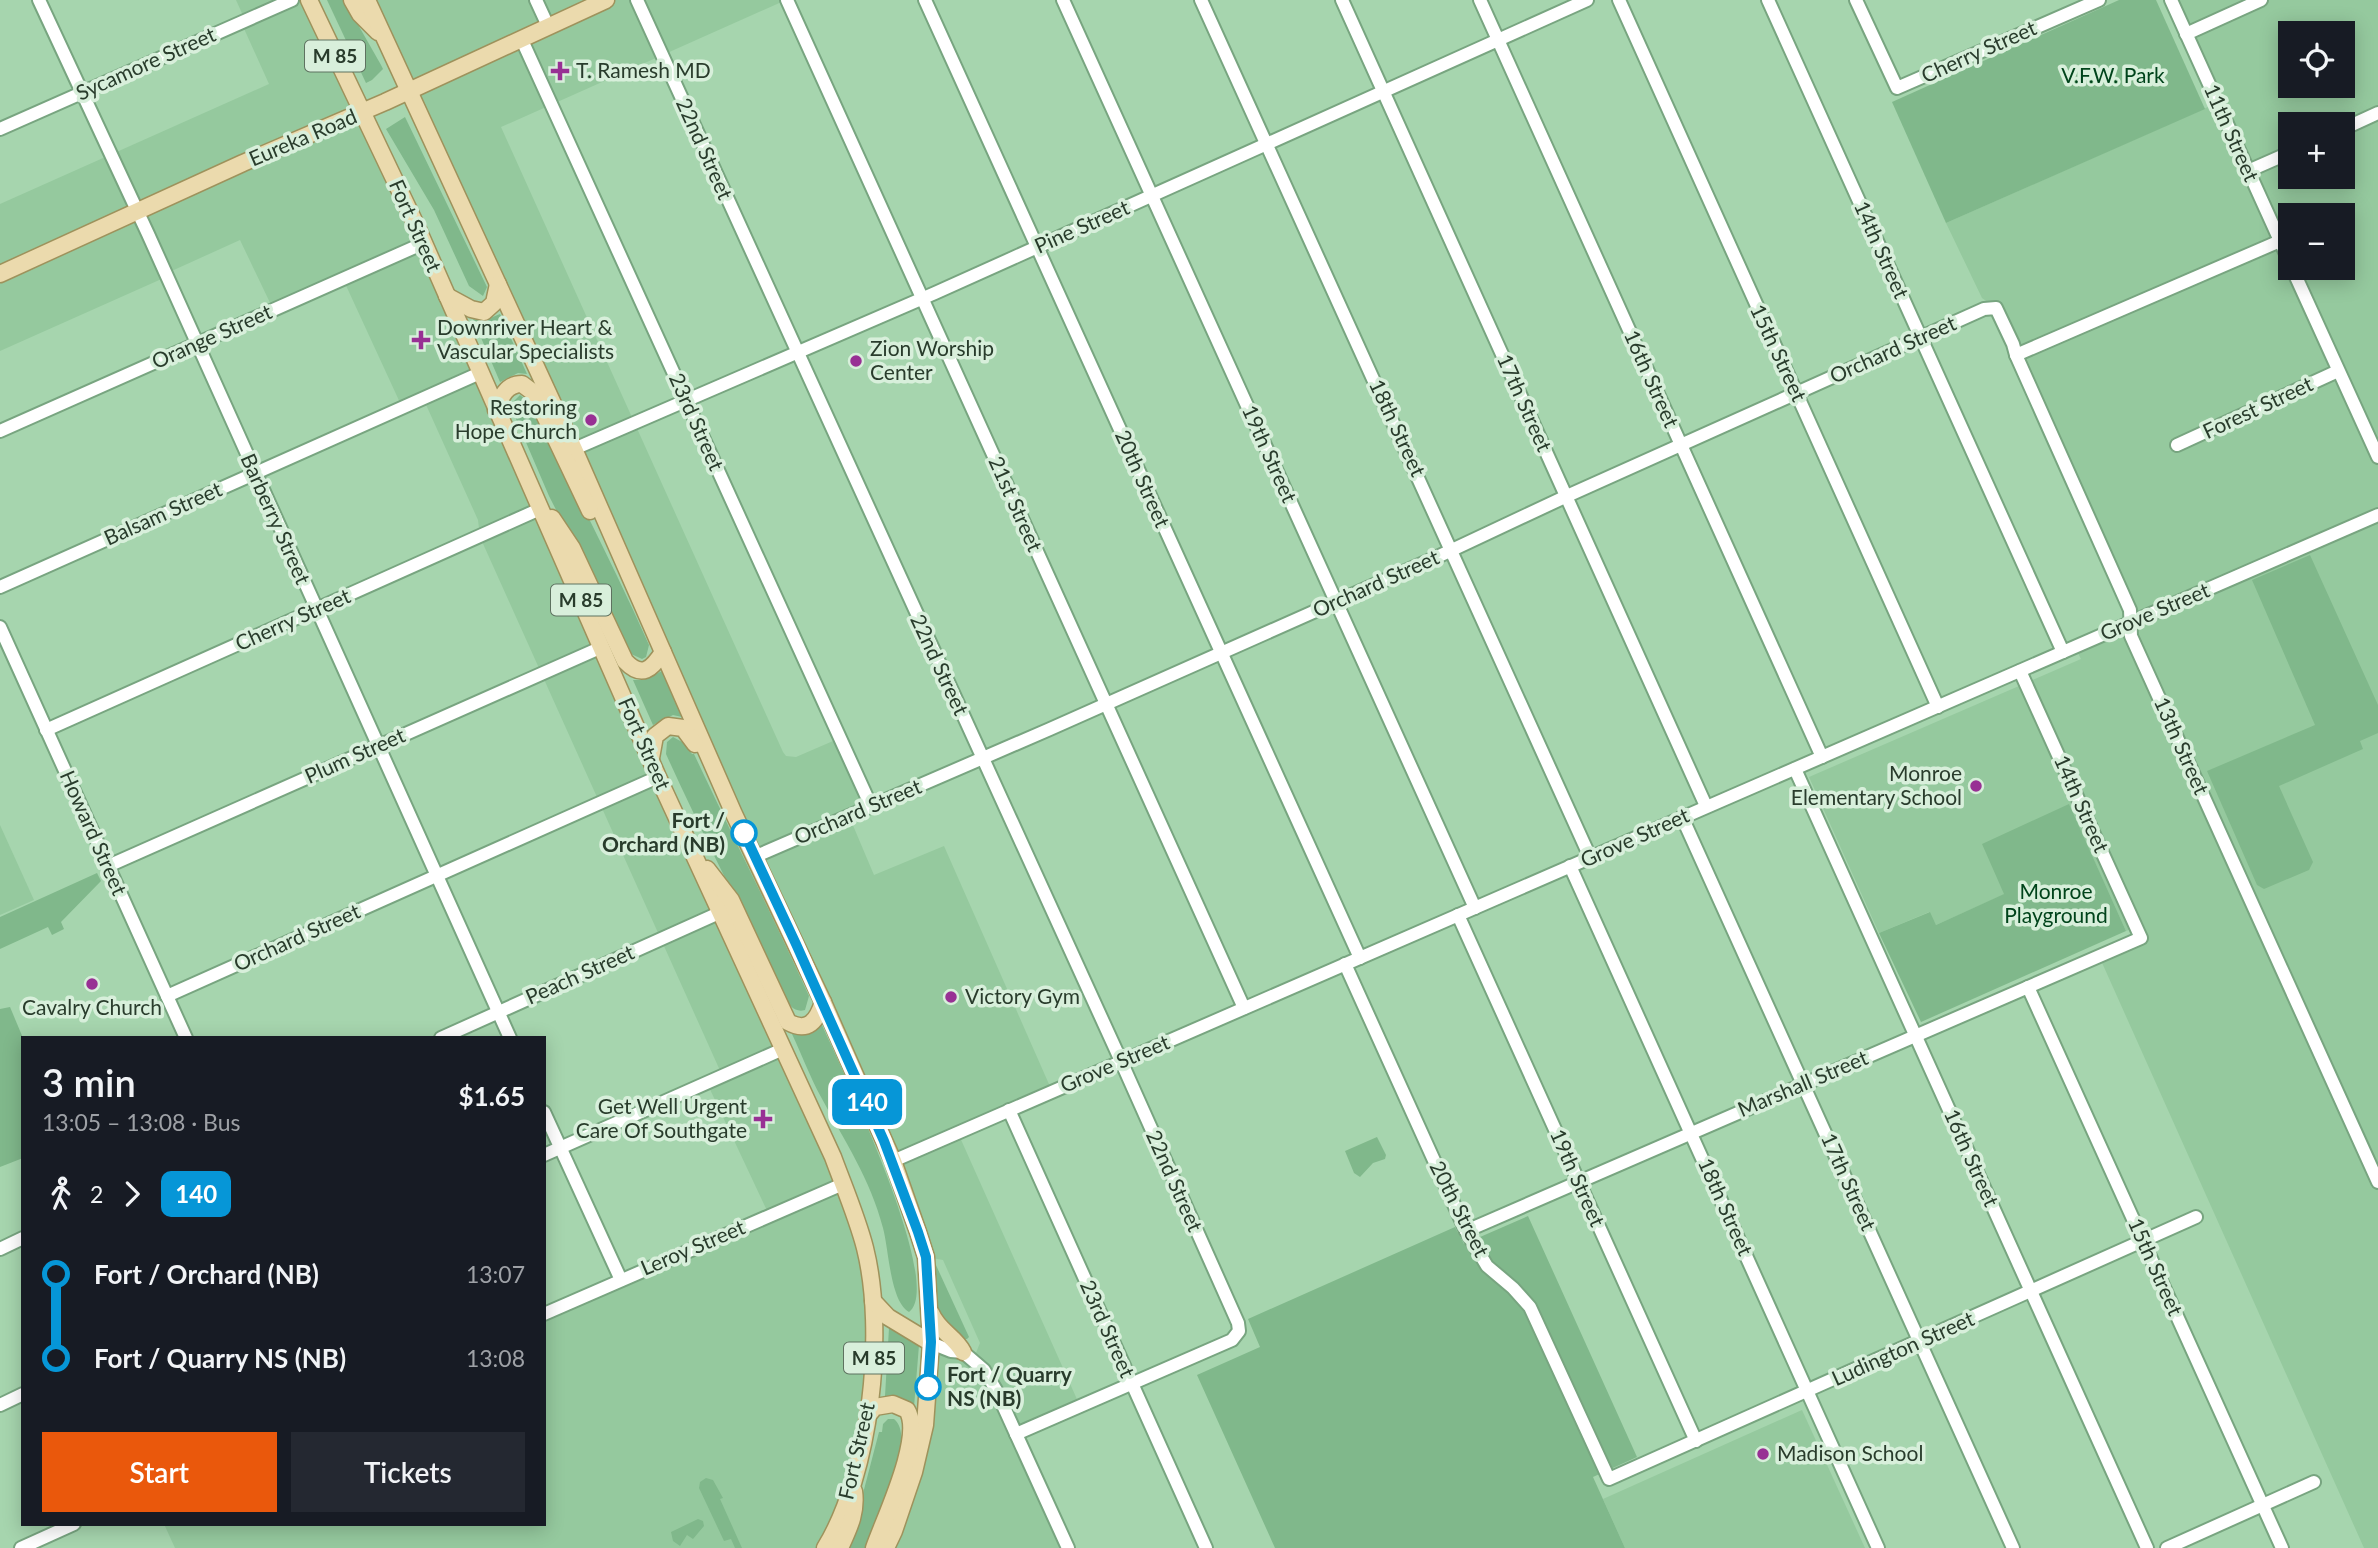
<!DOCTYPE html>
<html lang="en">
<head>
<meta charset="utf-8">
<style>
  :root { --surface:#171b24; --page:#242831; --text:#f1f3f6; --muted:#9ea1a6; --accent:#ea580c }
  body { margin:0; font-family:Lato,sans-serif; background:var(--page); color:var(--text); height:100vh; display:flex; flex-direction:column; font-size:26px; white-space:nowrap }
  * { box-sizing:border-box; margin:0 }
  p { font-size:23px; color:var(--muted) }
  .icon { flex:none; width:38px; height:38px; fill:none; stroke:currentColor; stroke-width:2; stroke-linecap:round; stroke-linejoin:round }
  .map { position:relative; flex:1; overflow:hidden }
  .panel { position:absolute; left:21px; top:1036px; width:525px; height:490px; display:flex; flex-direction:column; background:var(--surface); border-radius:0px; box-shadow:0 4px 18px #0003 }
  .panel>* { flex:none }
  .badge { padding:0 14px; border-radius:10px; font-size:24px; line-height:46px }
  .controls { position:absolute; left:2278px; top:21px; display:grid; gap:14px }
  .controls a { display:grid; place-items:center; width:77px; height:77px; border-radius:0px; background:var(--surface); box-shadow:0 4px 18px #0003; font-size:35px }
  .map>.badge { position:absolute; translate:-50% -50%; box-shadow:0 0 0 4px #fff }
  .legs { display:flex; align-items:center; gap:10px; height:77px; padding:0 21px; font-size:23px }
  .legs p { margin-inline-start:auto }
  .head { display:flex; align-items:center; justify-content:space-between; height:119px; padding:0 21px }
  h1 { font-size:38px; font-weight:600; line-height:52px }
  .action { display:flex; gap:14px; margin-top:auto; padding:14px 21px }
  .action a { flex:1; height:80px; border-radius:0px; background:var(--accent); color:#fff; font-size:28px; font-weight:600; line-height:80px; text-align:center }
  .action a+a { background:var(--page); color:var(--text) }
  ul { padding:0 21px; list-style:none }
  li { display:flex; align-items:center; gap:24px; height:84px; font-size:26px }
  li i { display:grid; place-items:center; width:10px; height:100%; margin:0 9px; background:currentColor }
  li i::after { content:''; width:18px; height:18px; margin:-9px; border:5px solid; border-radius:50%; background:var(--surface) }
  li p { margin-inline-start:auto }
  li:first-child i { background:linear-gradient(#0000 50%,currentColor 0) }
  li:last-child i { background:linear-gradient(currentColor 50%,#0000 0) }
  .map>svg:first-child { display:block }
  .built { fill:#95c99e; fill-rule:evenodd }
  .green { fill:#80b88b }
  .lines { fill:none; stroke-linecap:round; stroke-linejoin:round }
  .minor-casing { stroke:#78a580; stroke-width:16 }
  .major-casing { stroke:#9e925c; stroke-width:19 }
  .minor { stroke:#fff; stroke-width:12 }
  .major { stroke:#ebdaad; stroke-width:16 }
  .line-1-casing { stroke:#fff; stroke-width:16 }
  .line-1 { stroke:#0696d7; stroke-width:10 }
  .poi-dot { fill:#983094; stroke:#d8efdb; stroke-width:2.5 }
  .stop-1-dot { fill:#fff; stroke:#0696d7; stroke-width:3.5 }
  .labels { text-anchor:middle; stroke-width:7; stroke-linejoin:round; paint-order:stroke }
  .shield { fill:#d8efdb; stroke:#5e7260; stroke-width:2 }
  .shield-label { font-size:19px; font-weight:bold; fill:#293c2c }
  .street-label { font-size:21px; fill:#293c2c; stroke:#d8efdb }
  .poi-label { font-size:21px; fill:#293c2c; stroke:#d8efdb; text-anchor:start }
  .park-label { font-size:21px; fill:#00441b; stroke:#d8efdb }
  .stop-label { font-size:21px; font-weight:bold; fill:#293c2c; stroke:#d8efdb; text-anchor:end }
</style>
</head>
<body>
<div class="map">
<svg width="2378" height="1548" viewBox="0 0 2378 1548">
  <rect width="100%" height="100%" fill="#a6d5ae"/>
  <g class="built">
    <path d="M 236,0 L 309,0 L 353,91 L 865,1248 L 869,1414 L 825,1548 L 175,1548 L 164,1524 L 544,1524 L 544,1314 L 769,1215 L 707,1083 L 722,1075 L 480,537 L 478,520 L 423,398 L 402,407 L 343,279 L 273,309 L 240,240 L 165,274 L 166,277 L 0,351 L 0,204 L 269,84 L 241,22 L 245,20 Z"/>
    <path d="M 367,0 L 786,0 L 501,127 L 783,752 L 786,756 L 796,757 L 840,738 L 871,806 L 849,816 L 874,875 L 944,846 L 1052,1091 L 958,1133 L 1080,1406 L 1016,1434 L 1068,1548 L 886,1548 L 914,1472 L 931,1343 L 973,1360 L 980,1343 L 943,1260 L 926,1257 L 918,1232 Z"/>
    <path d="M 2171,0 L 2378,0 L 2378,1548 L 2364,1548 L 2099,956 L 2140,938 L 2136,927 L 2126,931 L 2069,805 L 2005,894 L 1936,925 L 1929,912 L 1879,933 L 1809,777 L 2081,659 L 2075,647 L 2130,623 L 1996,308 L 1982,298 L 1946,223 L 2217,103 ZM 2291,33 L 2343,33 L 2343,86 L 2291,86 ZM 2291,124 L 2343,124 L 2343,177 L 2291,177 ZM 2291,215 L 2343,215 L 2343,268 L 2291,268 Z"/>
    <path d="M 0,825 L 34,900 L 0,915 Z"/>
    <path d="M 1802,1410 L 1865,1548 L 1625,1548 L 1603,1499 Z"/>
  </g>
  <g class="green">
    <path d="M 327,0 L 344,0 L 381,65 L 383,69 L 372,80 L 366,83 Z"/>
    <path d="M 2119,0 L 2156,0 L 2205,109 L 1946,223 L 1892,102 Z"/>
    <path d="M 405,117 L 487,287 L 483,296 L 469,286 L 434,210 L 386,129 Z"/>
    <path d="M 500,314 L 527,374 L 518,373 L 500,382 L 473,319 L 483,321 Z"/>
    <path d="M 520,395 L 534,407 C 572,486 613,564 649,645 L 646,657 L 642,659 L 629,653 L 549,496 L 513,412 L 514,411 L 514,401 Z"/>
    <path d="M 2310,555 L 2378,705 L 2378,733 L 2360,741 L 2363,749 L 2279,786 L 2313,862 L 2309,870 L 2264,889 L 2257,885 L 2207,771 L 2315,725 L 2252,580 Z"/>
    <path d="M 662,671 L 682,717 L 673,715 L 653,725 L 633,680 L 643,680 Z"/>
    <path d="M 673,737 L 684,743 L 692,754 L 694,754 C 732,835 772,914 809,996 L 805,1010 C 795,1013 789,1005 784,998 C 745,916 703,836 666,754 L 667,742 Z"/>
    <path d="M 2069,804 L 2126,931 L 1921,1022 L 1879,933 L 1930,912 L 1936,925 L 2004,894 L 1982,844 Z"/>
    <path d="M 97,873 L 101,881 L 61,922 L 64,929 L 52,935 L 48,927 L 0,949 L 0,917 Z"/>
    <path d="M 10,1007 L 23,1038 L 23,1158 L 0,1167 L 0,1009 Z"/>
    <path d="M 822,1025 C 840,1065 946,1285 909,1312 C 890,1301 889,1250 883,1228 C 870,1178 845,1142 821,1097 C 810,1077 802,1055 792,1034 L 803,1033 Z"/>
    <path d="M 1377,1137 L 1386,1155 L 1385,1159 L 1373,1163 L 1360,1177 L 1354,1173 L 1345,1151 Z"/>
    <path d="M 1528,1216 L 1637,1457 L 1593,1477 L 1625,1548 L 1275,1548 L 1197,1375 L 1260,1347 L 1248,1319 L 1455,1227 L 1464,1244 Z"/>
    <path d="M 935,1263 L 969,1337 L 967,1339 L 962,1339 L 938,1315 L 933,1265 Z"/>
    <path d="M 889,1328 L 919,1345 L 914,1407 L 902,1399 L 885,1396 Z"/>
    <path d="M 888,1419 L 894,1419 C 918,1438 877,1523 868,1548 L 844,1548 L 854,1528 L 879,1432 L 882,1432 L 883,1424 Z"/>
    <path d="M 706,1478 L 713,1480 L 723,1498 L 720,1499 L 742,1548 L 735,1548 L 731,1539 L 724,1541 L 699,1488 L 700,1482 Z"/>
    <path d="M 698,1519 L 703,1521 L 704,1526 L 693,1539 L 687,1535 L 680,1546 L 673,1541 L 671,1532 Z"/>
  </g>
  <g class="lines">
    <g class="minor-casing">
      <g id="minor">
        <path d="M 39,0 L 148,234 L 510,1038"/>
        <path d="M 536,0 L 548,26"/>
        <path d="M 637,0 L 1121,1061 L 1238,1323 L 1239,1331 L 1232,1340 L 1016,1434"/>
        <path d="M 787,0 L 1244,1008"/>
        <path d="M 925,0 L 1360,958"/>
        <path d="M 1063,0 L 1475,908"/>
        <path d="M 1201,0 L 1590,857"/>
        <path d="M 1342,0 L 1706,806"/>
        <path d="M 1480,0 L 1822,757"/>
        <path d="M 1619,0 L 1938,707"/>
        <path d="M 1768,0 L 2063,652"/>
        <path d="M 1856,0 L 1897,88 L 2099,0"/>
        <path d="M 2171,0 L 2291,265"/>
        <path d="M 2186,34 L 2261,0"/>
        <path d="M 521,38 L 871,806"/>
        <path d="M 0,129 L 292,0"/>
        <path d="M 2343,129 L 2378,113"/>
        <path d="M 2248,171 L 2291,152"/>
        <path d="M 2292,268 L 2378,457"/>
        <path d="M 2016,355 L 2280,241"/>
        <path d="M 0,431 L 424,243"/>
        <path d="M 2177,445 L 2338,371"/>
        <path d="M 574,449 L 935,293 L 1587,0"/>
        <path d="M 0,587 L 480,373"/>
        <path d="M 0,627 L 186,1038"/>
        <path d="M 46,730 L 540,509"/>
        <path d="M 1795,769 L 2147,1548"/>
        <path d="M 1682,817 L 2013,1548"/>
        <path d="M 754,857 L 1050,729 L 1437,557 L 1567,496 L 1984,309 L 1996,308 L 2013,344 L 2016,355 L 2130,610 L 2131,636 L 2378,1182"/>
        <path d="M 108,866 L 602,647"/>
        <path d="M 1570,866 L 1878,1548"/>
        <path d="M 1458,915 L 1696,1441"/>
        <path d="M 1345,964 L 1466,1231 L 1487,1266 L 1513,1288 L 1530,1307 L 1609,1479 L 2196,1217"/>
        <path d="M 2028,987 L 2282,1548"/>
        <path d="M 167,996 L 658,777"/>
        <path d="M 441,1038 L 719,913"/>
        <path d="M 1009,1110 L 1206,1548"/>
        <path d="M 544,1112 L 621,1280"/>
        <path d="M 544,1155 L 783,1049"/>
        <path d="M 893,1161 L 2378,515"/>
        <path d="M 1466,1231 L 2141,938 L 2020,671"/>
        <path d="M 0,1249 L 23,1238"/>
        <path d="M 544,1314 L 843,1184"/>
        <path d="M 931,1343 L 951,1351 L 963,1352 L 984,1370 L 996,1390 L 1068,1548"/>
        <path d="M 0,1405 L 23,1394"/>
        <path d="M 21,1548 L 74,1524"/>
        <path d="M 2167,1548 L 2314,1482"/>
      </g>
    </g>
    <g class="major-casing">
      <g id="major">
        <path d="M 309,0 L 417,227 L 658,777 L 833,1157 C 844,1187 857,1217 865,1248 C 886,1332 871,1473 825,1548"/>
        <path d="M 352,0 L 360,14 L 378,32"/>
        <path d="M 367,0 L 574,449 L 734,814 L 823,1002 L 893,1161 L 918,1232 L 926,1257 L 931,1343 L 925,1425 L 914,1472 L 894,1531 L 886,1548"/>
        <path d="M 0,274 L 243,163 L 385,102 L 606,0"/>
        <path d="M 447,296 L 471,309 L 484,312 L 494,303 L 498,284"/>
        <path d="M 496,410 C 501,397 506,384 522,384 L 534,393 L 590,511"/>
        <path d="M 552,518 L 572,548 L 625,661 C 642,679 652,669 663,652"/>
        <path d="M 651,758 L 655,736 L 668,726 L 683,728 L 695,744"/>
        <path d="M 707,869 L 731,900 L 788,1022 C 808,1033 817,1021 823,1002"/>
        <path d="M 873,1301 L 888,1317 L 931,1343"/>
        <path d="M 931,1313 C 938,1331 955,1336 963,1352"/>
        <path d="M 869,1414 L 875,1407 L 893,1404 L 907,1410 C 924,1437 884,1519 874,1548"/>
        <path d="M 840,1548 C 849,1528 857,1513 854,1491"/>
      </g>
    </g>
    <use href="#minor" class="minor"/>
    <use href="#major" class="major"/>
  </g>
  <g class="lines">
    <g class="line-1-casing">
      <path id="line-1" d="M 744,833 L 796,944 L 884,1141 L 918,1232 L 926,1257 L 931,1342 L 928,1387"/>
    </g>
    <use href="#line-1" class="line-1"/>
  </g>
  <g class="poi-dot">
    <path d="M556.5 60.5h7v7h7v7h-7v7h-7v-7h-7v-7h7z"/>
    <path d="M417.5 329.5h7v7h7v7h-7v7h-7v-7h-7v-7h7z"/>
    <circle cx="856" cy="361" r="7"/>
    <circle cx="591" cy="420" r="7"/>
    <circle cx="1976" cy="786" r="7"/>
    <circle cx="92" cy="984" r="7"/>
    <circle cx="951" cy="997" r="7"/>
    <path d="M759.5 1108.5h7v7h7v7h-7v7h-7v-7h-7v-7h7z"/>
    <circle cx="1763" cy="1454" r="7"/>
  </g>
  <g class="stop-1-dot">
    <circle cx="744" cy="833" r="12"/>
    <circle cx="928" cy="1387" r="12"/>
  </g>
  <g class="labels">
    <g class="shield">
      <rect x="305" y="40.5" width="60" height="31" rx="5"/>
      <rect x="551" y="584.5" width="60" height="31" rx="5"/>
      <rect x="844" y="1342.5" width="60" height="31" rx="5"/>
    </g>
    <g class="shield-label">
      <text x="335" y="63">M 85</text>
      <text x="581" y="607">M 85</text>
      <text x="874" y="1365">M 85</text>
    </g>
    <g class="street-label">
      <text transform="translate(1979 52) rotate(-24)" y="7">Cherry Street</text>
      <text transform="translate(146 64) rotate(-24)" y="7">Sycamore Street</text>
      <text transform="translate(2231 133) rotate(66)" y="7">11th Street</text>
      <text transform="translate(303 138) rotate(-23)" y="7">Eureka Road</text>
      <text transform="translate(704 149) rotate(66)" y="7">22nd Street</text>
      <text transform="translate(415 226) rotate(66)" y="7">Fort Street</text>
      <text transform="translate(1082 227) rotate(-24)" y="7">Pine Street</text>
      <text transform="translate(1881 250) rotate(66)" y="7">14th Street</text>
      <text transform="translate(212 337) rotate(-24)" y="7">Orange Street</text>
      <text transform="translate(1893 350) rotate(-24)" y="7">Orchard Street</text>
      <text transform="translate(1778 353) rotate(65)" y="7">15th Street</text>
      <text transform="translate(1651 379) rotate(66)" y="7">16th Street</text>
      <text transform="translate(1524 403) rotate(66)" y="7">17th Street</text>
      <text transform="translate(2258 408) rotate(-25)" y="7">Forest Street</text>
      <text transform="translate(696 422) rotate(66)" y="7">23rd Street</text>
      <text transform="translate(1397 428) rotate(65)" y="7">18th Street</text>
      <text transform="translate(1269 454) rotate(66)" y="7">19th Street</text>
      <text transform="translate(1142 479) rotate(66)" y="7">20th Street</text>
      <text transform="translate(1015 504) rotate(66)" y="7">21st Street</text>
      <text transform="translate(163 514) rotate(-24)" y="7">Balsam Street</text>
      <text transform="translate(275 519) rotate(66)" y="7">Barberry Street</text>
      <text transform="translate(1376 584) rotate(-24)" y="7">Orchard Street</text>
      <text transform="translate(2155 612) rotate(-23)" y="7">Grove Street</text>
      <text transform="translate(293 620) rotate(-24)" y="7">Cherry Street</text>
      <text transform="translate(939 665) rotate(65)" y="7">22nd Street</text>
      <text transform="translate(644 744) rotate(66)" y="7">Fort Street</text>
      <text transform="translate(2181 746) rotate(66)" y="7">13th Street</text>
      <text transform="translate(355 756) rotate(-24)" y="7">Plum Street</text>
      <text transform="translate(2081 804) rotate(66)" y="7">14th Street</text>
      <text transform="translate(858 812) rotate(-23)" y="7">Orchard Street</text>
      <text transform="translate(93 833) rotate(66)" y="7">Howard Street</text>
      <text transform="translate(1635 838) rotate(-24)" y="7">Grove Street</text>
      <text transform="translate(297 938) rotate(-24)" y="7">Orchard Street</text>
      <text transform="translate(580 975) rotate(-24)" y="7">Peach Street</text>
      <text transform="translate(1115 1064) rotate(-23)" y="7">Grove Street</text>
      <text transform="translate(1803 1084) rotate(-23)" y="7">Marshall Street</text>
      <text transform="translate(1971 1158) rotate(66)" y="7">16th Street</text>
      <text transform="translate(1577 1178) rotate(66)" y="7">19th Street</text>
      <text transform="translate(1174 1181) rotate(66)" y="7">22nd Street</text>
      <text transform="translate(1848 1182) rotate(66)" y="7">17th Street</text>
      <text transform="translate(1725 1207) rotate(66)" y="7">18th Street</text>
      <text transform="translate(1459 1209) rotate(63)" y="7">20th Street</text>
      <text transform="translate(693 1248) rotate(-23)" y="7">Leroy Street</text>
      <text transform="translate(2155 1267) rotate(66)" y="7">15th Street</text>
      <text transform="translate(1107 1329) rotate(66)" y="7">23rd Street</text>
      <text transform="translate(1903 1349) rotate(-24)" y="7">Ludington Street</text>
      <text transform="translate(857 1451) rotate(-77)" y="7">Fort Street</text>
    </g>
    <g class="poi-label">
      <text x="576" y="78">T. Ramesh MD</text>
      <text x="437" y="335">Downriver Heart &amp;<tspan x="437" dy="24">Vascular Specialists</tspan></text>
      <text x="870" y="356">Zion Worship<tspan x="870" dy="24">Center</tspan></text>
      <text x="577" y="415" text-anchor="end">Restoring<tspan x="577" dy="24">Hope Church</tspan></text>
      <text x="1962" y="781" text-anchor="end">Monroe<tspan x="1962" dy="24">Elementary School</tspan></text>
      <text x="965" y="1004">Victory Gym</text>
      <text x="92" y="1015" text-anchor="middle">Cavalry Church</text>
      <text x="747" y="1114" text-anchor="end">Get Well Urgent<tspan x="747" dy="24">Care Of Southgate</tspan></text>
      <text x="1777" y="1461">Madison School</text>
    </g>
    <g class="park-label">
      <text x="2113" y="83">V.F.W. Park</text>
      <text x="2056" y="899">Monroe<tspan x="2056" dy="24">Playground</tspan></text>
    </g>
    <g class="stop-label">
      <text x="725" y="828">Fort /<tspan x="725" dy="24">Orchard (NB)</tspan></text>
      <text x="947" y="1382" text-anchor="start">Fort / Quarry<tspan x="947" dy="24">NS (NB)</tspan></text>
    </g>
  </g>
</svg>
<div class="controls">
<a><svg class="icon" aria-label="locate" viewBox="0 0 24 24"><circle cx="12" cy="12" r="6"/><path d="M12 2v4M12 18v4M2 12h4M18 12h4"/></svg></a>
<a>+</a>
<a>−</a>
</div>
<b class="badge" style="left:867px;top:1102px;background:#0696d7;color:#fff">140</b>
<section class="panel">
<div class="head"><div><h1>3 min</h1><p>13:05 – 13:08 · Bus</p></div><b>$1.65</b></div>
<div class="legs"><svg class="icon" aria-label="walk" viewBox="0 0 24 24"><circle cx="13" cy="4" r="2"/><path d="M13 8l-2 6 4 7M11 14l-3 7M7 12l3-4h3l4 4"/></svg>2<svg class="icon" aria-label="forward" viewBox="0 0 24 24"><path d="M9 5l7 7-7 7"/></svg><b class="badge" style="background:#0696d7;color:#fff">140</b></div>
<ul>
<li><i style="color:#0696d7"></i><b>Fort / Orchard (NB)</b><p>13:07</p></li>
<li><i style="color:#0696d7"></i><b>Fort / Quarry NS (NB)</b><p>13:08</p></li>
</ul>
<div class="action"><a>Start</a><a>Tickets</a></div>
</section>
</div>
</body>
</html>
